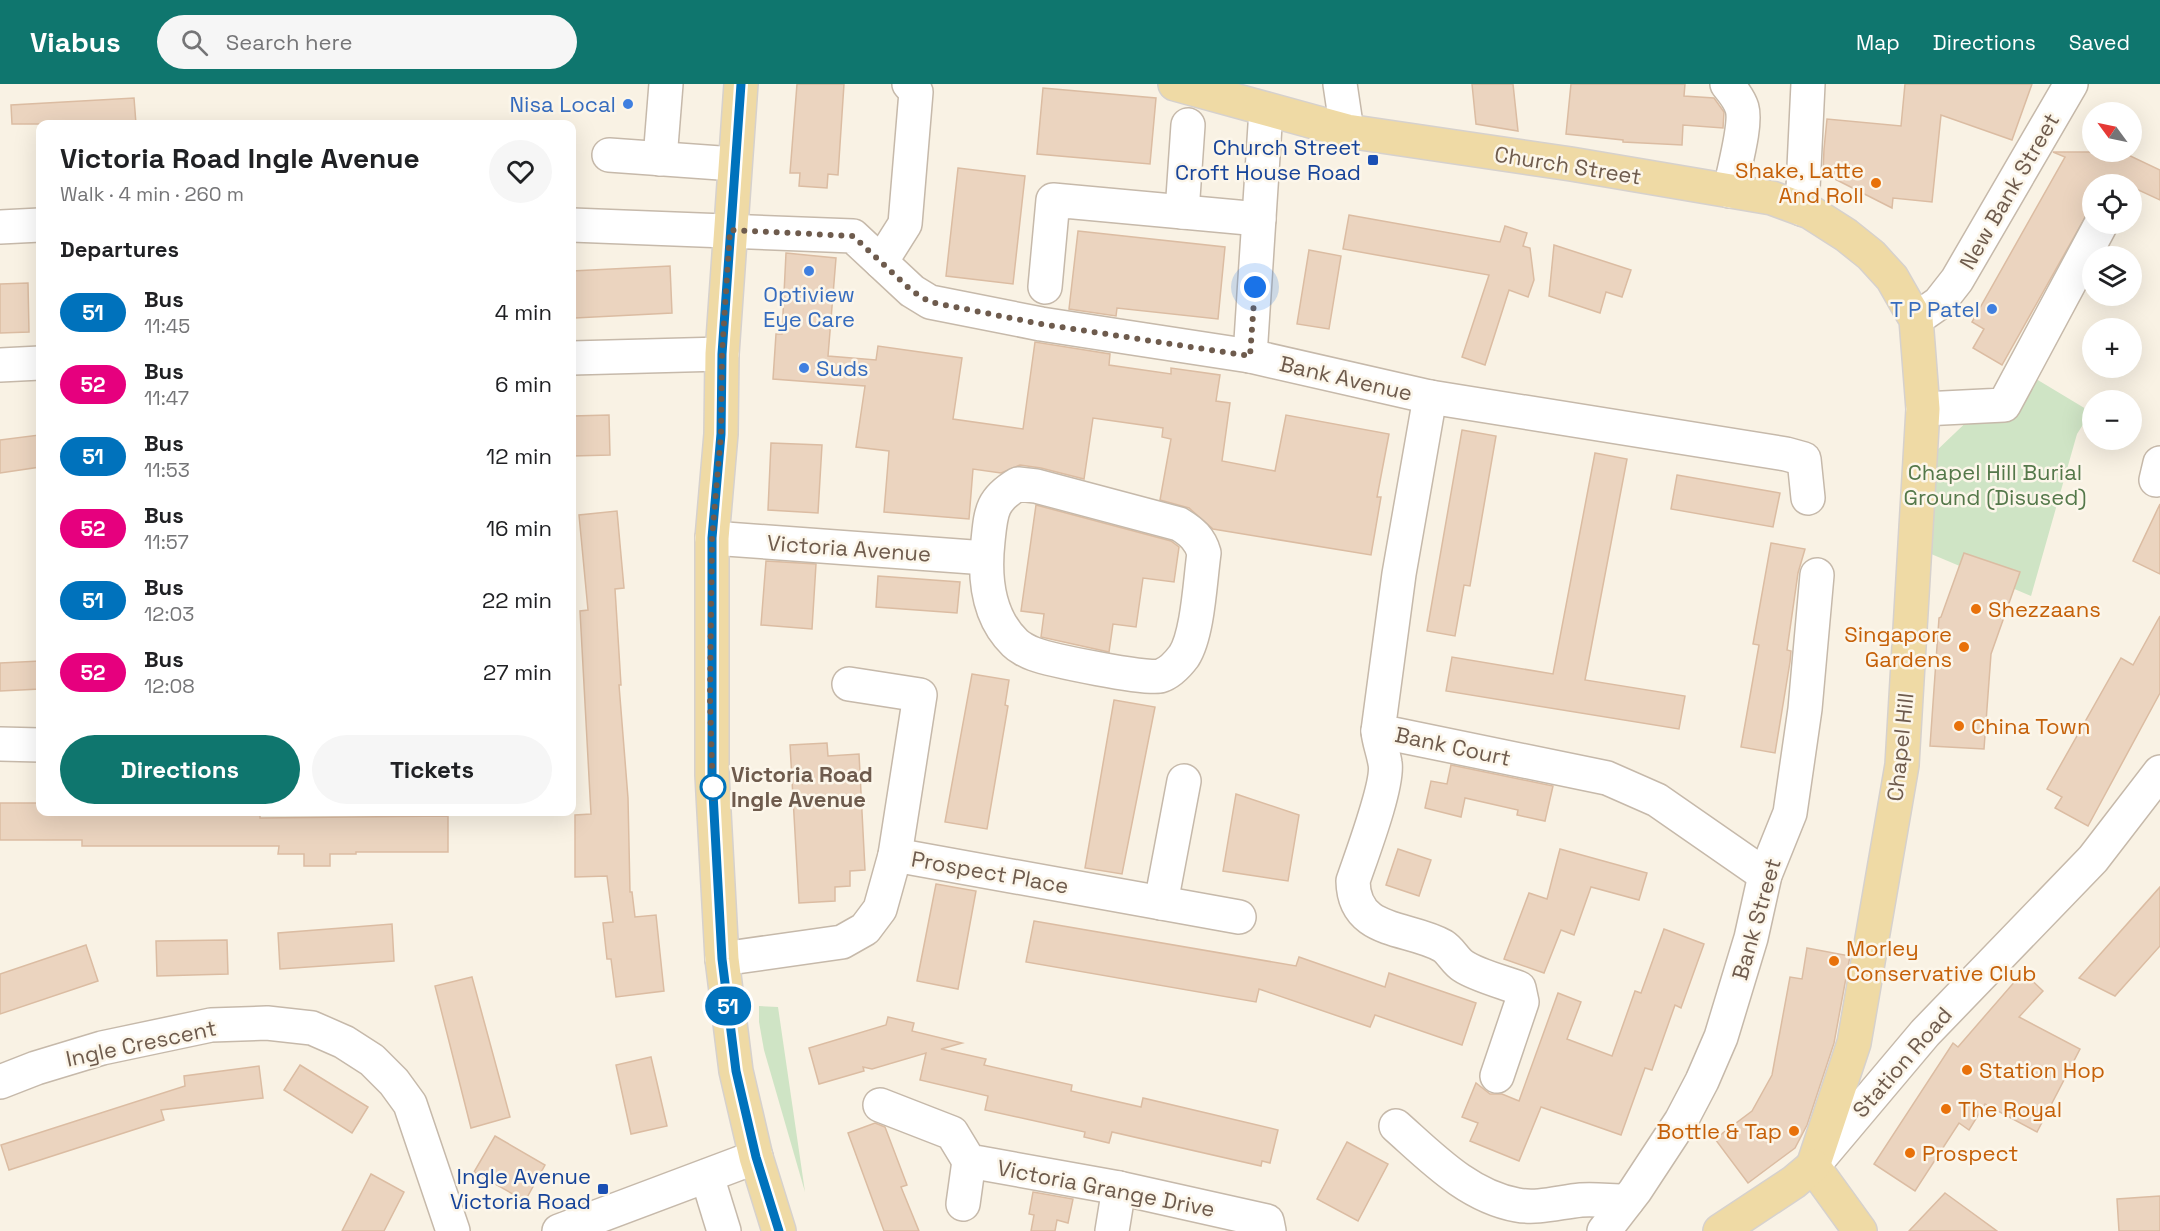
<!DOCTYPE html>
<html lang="en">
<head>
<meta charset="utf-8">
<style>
  :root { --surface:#fff; --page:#f6f6f6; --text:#202124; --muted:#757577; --accent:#0f766e }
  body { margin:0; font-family:"Space Grotesk",sans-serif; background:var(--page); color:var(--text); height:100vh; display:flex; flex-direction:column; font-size:22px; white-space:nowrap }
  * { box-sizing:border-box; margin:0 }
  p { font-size:20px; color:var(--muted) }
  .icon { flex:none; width:33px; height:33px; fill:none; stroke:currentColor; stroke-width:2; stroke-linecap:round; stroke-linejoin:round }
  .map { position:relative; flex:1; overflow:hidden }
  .panel { position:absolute; left:36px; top:36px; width:540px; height:696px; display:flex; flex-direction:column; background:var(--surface); border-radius:12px; box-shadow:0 6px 24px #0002 }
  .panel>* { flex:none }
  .badge { padding:0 12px; border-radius:20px; font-size:21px; line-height:39px }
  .needle { width:39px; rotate:303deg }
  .buttons { position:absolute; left:2082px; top:18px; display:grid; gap:12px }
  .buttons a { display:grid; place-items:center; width:60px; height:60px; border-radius:50%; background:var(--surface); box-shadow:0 6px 24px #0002; font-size:30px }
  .you { position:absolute; width:30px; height:30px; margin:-15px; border:4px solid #fff; border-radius:50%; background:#1a73e8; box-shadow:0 0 0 9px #1a73e833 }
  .map>.badge { position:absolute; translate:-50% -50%; box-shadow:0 0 0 3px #fff }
  h2 { padding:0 24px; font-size:22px; line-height:54px }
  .round { display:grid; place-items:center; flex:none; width:63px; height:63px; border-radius:32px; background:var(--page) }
  .head { display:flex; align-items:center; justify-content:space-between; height:102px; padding:0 24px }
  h1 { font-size:28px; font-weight:600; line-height:45px }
  .cta { display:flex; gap:12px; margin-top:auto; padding:12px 24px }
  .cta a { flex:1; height:69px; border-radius:36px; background:var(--accent); color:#fff; font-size:24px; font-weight:600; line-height:69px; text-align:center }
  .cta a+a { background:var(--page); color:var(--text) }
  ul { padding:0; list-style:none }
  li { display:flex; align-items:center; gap:18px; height:72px; padding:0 24px }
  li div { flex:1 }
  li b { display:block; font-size:22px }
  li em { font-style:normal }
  li .badge { min-width:66px; font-weight:700; text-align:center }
  header { display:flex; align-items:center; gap:36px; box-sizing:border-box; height:84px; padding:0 30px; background:var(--accent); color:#fff }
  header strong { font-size:28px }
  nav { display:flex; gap:33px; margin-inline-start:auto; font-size:21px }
  .search { width:420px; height:54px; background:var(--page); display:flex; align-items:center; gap:15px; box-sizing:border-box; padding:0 21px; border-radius:33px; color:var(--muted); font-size:22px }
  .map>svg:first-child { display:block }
  .green { fill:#cfe4c5 }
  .building { fill:#ebd4bf; stroke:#dbbca2; stroke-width:1.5 }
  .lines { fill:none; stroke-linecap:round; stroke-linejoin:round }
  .minor-casing { stroke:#c6b9aa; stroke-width:36 }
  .major-casing { stroke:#d6d1cd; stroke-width:36 }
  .minor { stroke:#fff; stroke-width:33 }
  .major { stroke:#efdaa5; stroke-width:33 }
  .line-casing { stroke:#fff; stroke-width:14 }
  .line { stroke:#0072bc; stroke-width:9 }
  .walk { stroke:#6e5b4d; stroke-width:6; stroke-dasharray:0 10.8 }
  .shop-dot { fill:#3f7fe0; stroke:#fcf6ea; stroke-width:2 }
  .transit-dot { fill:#1a4fb4; stroke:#fcf6ea; stroke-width:2 }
  .food-dot { fill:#e8710a; stroke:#fcf6ea; stroke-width:2 }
  .stop-dot { fill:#fff; stroke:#0072bc; stroke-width:3 }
  .labels { text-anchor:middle; stroke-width:5; stroke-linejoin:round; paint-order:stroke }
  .shop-label { font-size:22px; fill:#366cbe; stroke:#fcf6ea; text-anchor:end }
  .transit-label { font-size:22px; fill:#164399; stroke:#fcf6ea; text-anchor:end }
  .street-label { font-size:22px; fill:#6e5b4d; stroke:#fcf6ea }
  .food-label { font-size:22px; fill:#c56008; stroke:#fcf6ea; text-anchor:start }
  .park-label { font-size:22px; fill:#54784a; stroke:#fcf6ea }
  .stop-label { font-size:22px; font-weight:bold; fill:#6e5b4d; stroke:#fcf6ea; text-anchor:start }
</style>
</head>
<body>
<header>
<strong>Viabus</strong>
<div class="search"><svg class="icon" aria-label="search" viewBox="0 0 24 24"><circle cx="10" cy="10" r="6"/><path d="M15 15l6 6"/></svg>Search here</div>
<nav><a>Map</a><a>Directions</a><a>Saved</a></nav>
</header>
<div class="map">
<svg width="2160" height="1147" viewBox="0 0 2160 1147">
  <rect width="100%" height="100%" fill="#f9f2e4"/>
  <g class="green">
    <path d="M 2021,286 L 2091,328 L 2077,350 L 2031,512 L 1924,467 L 1933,370 Z"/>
    <path d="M 759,922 L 778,923 L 805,1108 L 764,966 L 759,938 Z"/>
  </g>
  <g class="building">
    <path d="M 797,0 L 844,0 L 838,91 L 828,90 L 827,104 L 799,102 L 800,89 L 790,89 Z"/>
    <path d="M 1472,0 L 1513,0 L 1518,47 L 1476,40 Z"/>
    <path d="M 1571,0 L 1685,0 L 1684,12 L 1714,14 L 1724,28 L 1723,44 L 1683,41 L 1682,61 L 1623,58 L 1623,56 L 1566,50 Z"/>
    <path d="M 1905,0 L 2032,0 L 2012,56 L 1941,31 L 1932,118 L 1893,114 L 1892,124 L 1823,89 L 1824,65 L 1827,35 L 1901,42 Z"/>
    <path d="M 1043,4 L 1156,14 L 1150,80 L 1037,70 Z"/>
    <path d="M 134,14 L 136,40 L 12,40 L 11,21 Z"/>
    <path d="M 2053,68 L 2122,68 L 2160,86 L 2160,116 L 2132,103 L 2132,100 L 2126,100 L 2108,93 L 2104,100 L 2092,100 L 2092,121 L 2002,281 L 1973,264 L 1984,245 L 1972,238 L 2065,73 Z"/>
    <path d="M 958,84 L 1025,92 L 1013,200 L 946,192 Z"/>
    <path d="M 1349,131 L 1500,158 L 1505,142 L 1527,149 L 1523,162 L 1530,164 L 1534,196 L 1528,213 L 1509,206 L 1485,281 L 1462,273 L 1489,191 L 1343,165 Z"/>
    <path d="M 1078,147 L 1225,163 L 1218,235 L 1117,224 L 1116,232 L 1069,225 Z"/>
    <path d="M 1554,161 L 1631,186 L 1622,213 L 1606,208 L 1600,229 L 1549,212 Z"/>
    <path d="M 1309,166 L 1341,172 L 1329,245 L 1297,240 Z"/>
    <path d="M 786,169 L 836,174 L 828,272 L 876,276 L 878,262 L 962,274 L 953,335 L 1023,345 L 1035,258 L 1110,270 L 1109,281 L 1171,290 L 1171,284 L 1220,291 L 1216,317 L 1230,319 L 1222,377 L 1275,387 L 1286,331 L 1389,350 L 1377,413 L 1381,413 L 1371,471 L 1213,445 L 1189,424 L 1160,416 L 1171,355 L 1162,353 L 1163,344 L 1093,334 L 1084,395 L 1041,384 L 1020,381 L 1001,389 L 973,385 L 969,435 L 884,428 L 889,367 L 856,363 L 865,302 L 773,295 L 776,250 L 782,250 Z"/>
    <path d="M 670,182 L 672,229 L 575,234 L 572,187 Z"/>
    <path d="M 28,199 L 29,248 L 0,249 L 0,200 Z"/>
    <path d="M 609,331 L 610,371 L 572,372 L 572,332 Z"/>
    <path d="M 1462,346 L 1496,352 L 1470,502 L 1464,501 L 1455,552 L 1427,547 Z"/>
    <path d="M 39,351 L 40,383 L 0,389 L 0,356 Z"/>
    <path d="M 771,359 L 822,361 L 818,429 L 768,426 Z"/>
    <path d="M 1595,369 L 1627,375 L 1585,596 L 1685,612 L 1679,645 L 1446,607 L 1452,573 L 1553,590 Z"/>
    <path d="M 1677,391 L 1780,409 L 1773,443 L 1671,425 Z"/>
    <path d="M 2160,420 L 2160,490 L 2133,477 Z"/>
    <path d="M 1036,421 L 1171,457 L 1179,463 L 1174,498 L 1143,494 L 1136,543 L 1113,540 L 1109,568 L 1041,553 L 1044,530 L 1021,527 Z"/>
    <path d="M 617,427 L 624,504 L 615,505 L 621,601 L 619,601 L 628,714 L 630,808 L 632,808 L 635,833 L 656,831 L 664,907 L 616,913 L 611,875 L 607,875 L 603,839 L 613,838 L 607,792 L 575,793 L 575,731 L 591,730 L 580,527 L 588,526 L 579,431 Z"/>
    <path d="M 1771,459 L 1805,465 L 1798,489 L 1787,566 L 1791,567 L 1790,578 L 1775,669 L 1741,663 L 1759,561 L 1753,560 Z"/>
    <path d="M 1964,469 L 2020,488 L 1991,570 L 1984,665 L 1930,662 L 1939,534 L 1941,533 Z"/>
    <path d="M 766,477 L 816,480 L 812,545 L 761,541 Z"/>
    <path d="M 878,492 L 960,498 L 957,529 L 876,523 Z"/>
    <path d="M 2160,532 L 2160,609 L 2088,742 L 2055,724 L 2062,713 L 2047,705 L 2121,574 L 2133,581 Z"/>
    <path d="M 40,577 L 40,605 L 0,607 L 0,579 Z"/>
    <path d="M 972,590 L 1009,596 L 1005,621 L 1008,622 L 987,745 L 945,738 Z"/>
    <path d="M 1114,616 L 1155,623 L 1122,790 L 1085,784 Z"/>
    <path d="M 827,659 L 828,672 L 859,670 L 865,786 L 850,787 L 850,802 L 835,803 L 835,817 L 799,819 L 790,661 Z"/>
    <path d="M 1451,681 L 1553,702 L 1545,737 L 1517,731 L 1518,726 L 1465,714 L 1461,733 L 1425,724 L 1431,697 L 1447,700 Z"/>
    <path d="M 1236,710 L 1299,731 L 1288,797 L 1223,787 Z"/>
    <path d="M 0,719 L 40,719 L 40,728 L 260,728 L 260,734 L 448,732 L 448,768 L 356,768 L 356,770 L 330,770 L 330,782 L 304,782 L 304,770 L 278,770 L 279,762 L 82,762 L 82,756 L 0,756 Z"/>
    <path d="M 1398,765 L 1431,776 L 1419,812 L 1386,801 Z"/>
    <path d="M 1560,765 L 1647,789 L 1639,816 L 1591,803 L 1574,851 L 1561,846 L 1544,889 L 1504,875 L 1529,809 L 1547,815 Z"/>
    <path d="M 936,800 L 976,807 L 958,905 L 917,897 Z"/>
    <path d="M 2160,803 L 2160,862 L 2115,912 L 2079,894 Z"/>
    <path d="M 1034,837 L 1296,882 L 1299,873 L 1385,903 L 1389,889 L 1476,919 L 1462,961 L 1375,931 L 1370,943 L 1259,905 L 1256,918 L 1026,878 Z"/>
    <path d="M 392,840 L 394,877 L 280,885 L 278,849 Z"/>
    <path d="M 1664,845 L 1704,860 L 1681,924 L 1675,921 L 1652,986 L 1645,984 L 1621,1051 L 1541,1023 L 1519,1077 L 1470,1057 L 1478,1039 L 1462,1033 L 1476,999 L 1490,1010 L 1502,1010 L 1519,1017 L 1558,909 L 1581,918 L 1567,955 L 1612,972 L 1635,907 L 1641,909 Z"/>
    <path d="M 227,856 L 228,890 L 157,892 L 156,857 Z"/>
    <path d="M 86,861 L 98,897 L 0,930 L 0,890 Z"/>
    <path d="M 1807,864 L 1850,872 L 1834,959 L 1807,1041 L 1795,1064 L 1748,1099 L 1715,1055 L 1752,1027 L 1772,991 L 1790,893 L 1802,895 Z"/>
    <path d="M 2023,888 L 2043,907 L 2019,933 L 2080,965 L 2037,1048 L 1985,1020 L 1969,1046 L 1959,1039 L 1915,1107 L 1874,1080 L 1953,959 L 1958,963 Z"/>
    <path d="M 472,893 L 510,1033 L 471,1044 L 435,902 Z"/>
    <path d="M 888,933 L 914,939 L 912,947 L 962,959 L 941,965 L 986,975 L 984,981 L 1072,1001 L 1071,1007 L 1141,1023 L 1143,1014 L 1278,1046 L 1270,1079 L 1262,1077 L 1261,1082 L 1112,1048 L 1109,1059 L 1084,1053 L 1085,1048 L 985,1026 L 988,1012 L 920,996 L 926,969 L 872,985 L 863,983 L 864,987 L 819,1000 L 809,964 L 886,941 Z"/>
    <path d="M 651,973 L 667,1042 L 631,1050 L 616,981 Z"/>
    <path d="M 300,981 L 368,1023 L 352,1049 L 284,1006 Z"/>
    <path d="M 259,982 L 263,1014 L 161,1026 L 164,1036 L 9,1086 L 1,1061 L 185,1002 L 184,992 Z"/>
    <path d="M 875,1039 L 885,1043 L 907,1101 L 901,1103 L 919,1147 L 884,1147 L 848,1049 Z"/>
    <path d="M 495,1052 L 545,1081 L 525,1117 L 474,1088 Z"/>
    <path d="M 1347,1058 L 1388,1080 L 1358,1137 L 1317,1115 Z"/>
    <path d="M 371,1090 L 404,1108 L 384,1147 L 342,1147 Z"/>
    <path d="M 1033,1108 L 1073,1115 L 1068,1139 L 1057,1136 L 1055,1147 L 1031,1147 L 1034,1131 L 1029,1130 Z"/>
    <path d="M 1945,1109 L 1997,1147 L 1909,1147 Z"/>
    <path d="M 2160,1112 L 2160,1147 L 2119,1147 L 2117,1115 Z"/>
  </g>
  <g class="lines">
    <g class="minor-casing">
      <g id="minor">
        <path d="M 1340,0 L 1347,47"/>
        <path d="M 1727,0 C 1733,8 1739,14 1742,24 C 1747,41 1733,87 1730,107"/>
        <path d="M 609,71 L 734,80"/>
        <path d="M 660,75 L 666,0"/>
        <path d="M 1802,125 L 1808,0"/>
        <path d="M 1182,128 L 1188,41"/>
        <path d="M 572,141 L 853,152 L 912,207 L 930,218 L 1041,240 L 1250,272 L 1430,313 L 1786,370 L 1804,375 L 1808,414"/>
        <path d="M 0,143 L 40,141"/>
        <path d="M 881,178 L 905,140 L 916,8 L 909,0"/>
        <path d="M 1045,203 L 1053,116 L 1259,135"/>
        <path d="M 1916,235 L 1939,219 L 1957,196 L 2071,0"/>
        <path d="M 1250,272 L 1266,26"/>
        <path d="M 572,274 L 722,270"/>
        <path d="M 0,281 L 40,279"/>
        <path d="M 1430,313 L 1399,490 L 1378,647 L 1607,694 L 1657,716 L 1765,791"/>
        <path d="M 1923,325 L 2004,321 L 2101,140"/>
        <path d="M 2156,396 L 2160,379"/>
        <path d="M 1018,400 L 1036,402 L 1179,440 C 1192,448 1200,455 1204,469 C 1200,497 1198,550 1184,572 C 1178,580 1170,589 1160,592 C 1147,596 1050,576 1034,570 C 1028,568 1019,563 1015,559 C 987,532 984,493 988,457 C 991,428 991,416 1018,400 Z"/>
        <path d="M 712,454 L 986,474"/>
        <path d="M 1378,647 C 1379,658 1383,667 1385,679 C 1389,700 1361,773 1353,797 C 1354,851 1408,842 1443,862 C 1451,867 1455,877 1463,882 C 1476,891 1503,898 1519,904 L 1522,918 L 1497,992"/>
        <path d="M 0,660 L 40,661"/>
        <path d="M 895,771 L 1239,833"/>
        <path d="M 1161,819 L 1184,697"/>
        <path d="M 722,875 L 842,858 L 865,845 L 880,825 L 895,771 L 920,611 L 849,600"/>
        <path d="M 0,998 L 36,984 L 102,964 L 211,941 L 267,939 L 312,944 L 344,958 L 372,976 L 394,998 L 410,1020 L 453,1147"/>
        <path d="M 880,1021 L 952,1049 L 969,1077 L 1119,1104 L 1267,1137 L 1269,1147"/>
        <path d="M 1396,1042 C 1432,1074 1468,1112 1517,1121 C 1538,1125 1560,1118 1581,1116 C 1596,1115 1612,1117 1627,1117"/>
        <path d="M 1813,1082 L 1925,949 L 2093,775 L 2160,688"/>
        <path d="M 707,1092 L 724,1147"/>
        <path d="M 963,1120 L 969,1077"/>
        <path d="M 559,1147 L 756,1073"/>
        <path d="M 1112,1147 L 1119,1104"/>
        <path d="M 1604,1147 L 1635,1107 L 1681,1037 L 1702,997 L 1721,953 L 1751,854 L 1765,791 L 1790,729 L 1805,625 L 1817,491"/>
      </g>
    </g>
    <g class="major-casing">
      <g id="major">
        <path d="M 741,0 L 722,270 L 721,350 L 712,454 L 712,691 L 722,875 L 736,987 L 756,1073 L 779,1147"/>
        <path d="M 1175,0 L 1347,47 L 1571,80 L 1772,114 L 1810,128 L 1846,151 L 1871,171 L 1892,194 L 1908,222 L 1916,235 L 1923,325 L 1902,681 L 1854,959 L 1813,1082"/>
        <path d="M 1813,1082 L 1860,1147"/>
        <path d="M 1720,1147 L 1794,1098 L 1813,1082"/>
      </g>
    </g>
    <use href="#minor" class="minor"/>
    <use href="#major" class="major"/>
  </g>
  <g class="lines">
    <g class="line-casing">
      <path id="line" d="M 741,0 L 722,270 L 721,350 L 712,454 L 712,691 L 722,875 L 736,987 L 756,1073 L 779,1147"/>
    </g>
    <use href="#line" class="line"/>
    <path class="walk" d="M 713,703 L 713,714 L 710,615 L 712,454 L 721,350 L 722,270 L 730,146 L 853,152 L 912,207 L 930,218 L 1041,240 L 1250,272 L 1255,203"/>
  </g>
  <g class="shop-dot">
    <circle cx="628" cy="20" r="6"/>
    <circle cx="809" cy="187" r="6"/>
    <circle cx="1992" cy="225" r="6"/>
    <circle cx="804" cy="284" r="6"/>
  </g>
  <g class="transit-dot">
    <rect x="1367" y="70" width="12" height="12" rx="3"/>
    <rect x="597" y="1099" width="12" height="12" rx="3"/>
  </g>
  <g class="food-dot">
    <circle cx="1876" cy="99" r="6"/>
    <circle cx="1976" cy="525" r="6"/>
    <circle cx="1964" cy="563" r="6"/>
    <circle cx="1959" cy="642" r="6"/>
    <circle cx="1834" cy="877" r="6"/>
    <circle cx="1967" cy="986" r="6"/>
    <circle cx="1946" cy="1025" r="6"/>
    <circle cx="1794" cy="1047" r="6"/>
    <circle cx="1910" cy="1069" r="6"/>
  </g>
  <circle class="stop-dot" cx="713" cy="703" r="12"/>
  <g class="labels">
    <g class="shop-label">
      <text x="616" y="28">Nisa Local</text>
      <text x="809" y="218" text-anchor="middle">Optiview<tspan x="809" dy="25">Eye Care</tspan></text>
      <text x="1980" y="233">T P Patel</text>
      <text x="816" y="292" text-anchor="start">Suds</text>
    </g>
    <g class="transit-label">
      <text x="1361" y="71">Church Street<tspan x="1361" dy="25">Croft House Road</tspan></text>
      <text x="591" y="1100">Ingle Avenue<tspan x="591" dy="25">Victoria Road</tspan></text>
    </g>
    <g class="street-label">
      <text transform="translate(1568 81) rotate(9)" y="8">Church Street</text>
      <text transform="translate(2009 107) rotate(-60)" y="8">New Bank Street</text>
      <text transform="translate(1346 294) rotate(13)" y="8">Bank Avenue</text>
      <text transform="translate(849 464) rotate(4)" y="8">Victoria Avenue</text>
      <text transform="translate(1453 662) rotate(12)" y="8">Bank Court</text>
      <text transform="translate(1900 663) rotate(-84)" y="8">Chapel Hill</text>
      <text transform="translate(990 788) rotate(10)" y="8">Prospect Place</text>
      <text transform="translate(1756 835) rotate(-74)" y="8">Bank Street</text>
      <text transform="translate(141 959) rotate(-12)" y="8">Ingle Crescent</text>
      <text transform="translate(1902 978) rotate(-49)" y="8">Station Road</text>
      <text transform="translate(1106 1104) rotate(11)" y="8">Victoria Grange Drive</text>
    </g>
    <g class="food-label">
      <text x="1864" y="94" text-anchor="end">Shake, Latte<tspan x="1864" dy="25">And Roll</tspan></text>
      <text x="1988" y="533">Shezzaans</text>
      <text x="1952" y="558" text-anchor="end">Singapore<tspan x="1952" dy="25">Gardens</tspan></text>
      <text x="1971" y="650">China Town</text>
      <text x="1846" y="872">Morley<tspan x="1846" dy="25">Conservative Club</tspan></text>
      <text x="1979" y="994">Station Hop</text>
      <text x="1958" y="1033">The Royal</text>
      <text x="1782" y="1055" text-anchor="end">Bottle &amp; Tap</text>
      <text x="1922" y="1077">Prospect</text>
    </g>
    <g class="park-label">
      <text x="1995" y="396">Chapel Hill Burial<tspan x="1995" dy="25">Ground (Disused)</tspan></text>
    </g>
    <g class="stop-label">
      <text x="731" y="698">Victoria Road<tspan x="731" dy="25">Ingle Avenue</tspan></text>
    </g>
  </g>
</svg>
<div class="buttons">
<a><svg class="needle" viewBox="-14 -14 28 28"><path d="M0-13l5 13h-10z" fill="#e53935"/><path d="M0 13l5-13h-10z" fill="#757577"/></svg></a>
<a><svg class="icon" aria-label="locate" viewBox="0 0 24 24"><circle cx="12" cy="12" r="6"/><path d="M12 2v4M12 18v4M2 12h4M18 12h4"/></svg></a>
<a><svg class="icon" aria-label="layers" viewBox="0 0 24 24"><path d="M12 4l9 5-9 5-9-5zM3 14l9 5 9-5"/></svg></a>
<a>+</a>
<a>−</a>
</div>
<div class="you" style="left:1255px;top:203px"></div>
<b class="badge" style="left:728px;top:922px;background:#0072bc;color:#fff">51</b>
<section class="panel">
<div class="head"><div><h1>Victoria Road Ingle Avenue</h1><p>Walk · 4 min · 260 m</p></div><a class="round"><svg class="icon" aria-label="heart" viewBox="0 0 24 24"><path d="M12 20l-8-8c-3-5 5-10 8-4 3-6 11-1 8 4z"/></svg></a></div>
<h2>Departures</h2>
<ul>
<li><span class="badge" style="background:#0072bc;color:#fff">51</span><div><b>Bus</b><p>11:45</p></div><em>4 min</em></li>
<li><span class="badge" style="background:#e6007e;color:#fff">52</span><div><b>Bus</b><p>11:47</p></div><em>6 min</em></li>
<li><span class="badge" style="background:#0072bc;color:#fff">51</span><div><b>Bus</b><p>11:53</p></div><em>12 min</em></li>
<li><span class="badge" style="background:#e6007e;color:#fff">52</span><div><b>Bus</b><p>11:57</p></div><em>16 min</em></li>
<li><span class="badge" style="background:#0072bc;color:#fff">51</span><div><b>Bus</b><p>12:03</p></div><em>22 min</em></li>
<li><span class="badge" style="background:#e6007e;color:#fff">52</span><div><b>Bus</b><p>12:08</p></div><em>27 min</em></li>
</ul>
<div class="cta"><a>Directions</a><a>Tickets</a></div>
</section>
</div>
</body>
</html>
